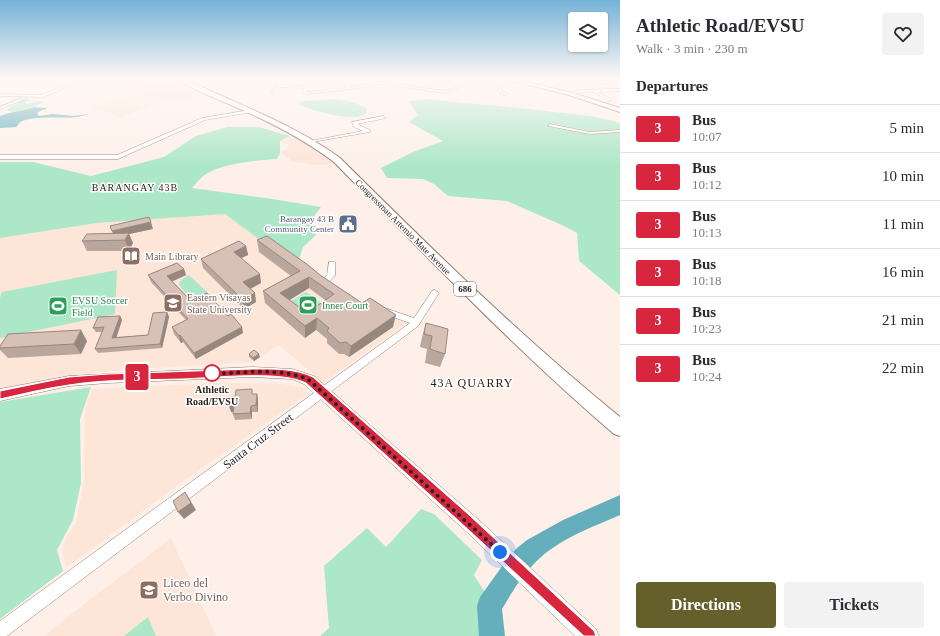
<!DOCTYPE html>
<html lang="en">
<head>
<meta charset="utf-8">
<style>
  :root { --surface:#fff; --page:#f2f2f3; --text:#2b2b33; --muted:#7c7c81; --line:#e1e1e2; --accent:#655f2b }
  body { margin:0; font-family:"Times New Roman",serif; background:var(--page); color:var(--text); height:100vh; display:flex; flex-direction:column; font-size:15px; white-space:nowrap }
  * { box-sizing:border-box; margin:0 }
  p { font-size:13px; color:var(--muted) }
  .icon { flex:none; width:22px; height:22px; fill:none; stroke:currentColor; stroke-width:2; stroke-linecap:round; stroke-linejoin:round }
  .map { position:relative; flex:1; overflow:hidden }
  .details { display:flex; flex-direction:column; background:var(--surface); width:320px }
  .details>* { flex:none }
  .badge { padding:0 8px; border-radius:3px; font-size:14px; line-height:26px }
  .controls { position:absolute; left:568px; top:12px; display:grid; gap:8px }
  .controls a { display:grid; place-items:center; width:40px; height:40px; border-radius:4px; background:var(--surface); box-shadow:0 1px 3px #0004; font-size:20px }
  .you { position:absolute; width:20px; height:20px; margin:-10px; border:3px solid #fff; border-radius:50%; background:#1a73e8; box-shadow:0 0 0 6px #1a73e833 }
  .map>.badge { position:absolute; translate:-50% -50%; box-shadow:0 0 0 2px #fff }
  h2 { padding:0 16px; font-size:15px; line-height:36px }
  .round { display:grid; place-items:center; flex:none; width:42px; height:42px; border-radius:4px; background:var(--page) }
  .overview { display:flex; align-items:center; justify-content:space-between; height:68px; padding:0 16px }
  h1 { font-size:19px; font-weight:800; line-height:30px }
  .primary-button { display:flex; gap:8px; margin-top:auto; padding:8px 16px }
  .primary-button a { flex:1; height:46px; border-radius:4px; background:var(--accent); color:#fff; font-size:16px; font-weight:800; line-height:46px; text-align:center }
  .primary-button a+a { background:var(--page); color:var(--text) }
  ul { padding:0; list-style:none }
  li { display:flex; align-items:center; gap:12px; height:48px; padding:0 16px; border-top:1px solid var(--line) }
  li div { flex:1 }
  li b { display:block; font-size:15px }
  li em { font-style:normal }
  li .badge { min-width:44px; font-weight:700; text-align:center }
  main { display:flex; flex:1; min-height:0 }
  .map>svg:first-child { display:block }
  .built { fill:#fde5d8 }
  .green { fill:#ace7c7 }
  .water { fill:#64afbb }
  .lines { fill:none; stroke-linecap:round; stroke-linejoin:round }
  .river { fill:#64afbb; fill-rule:evenodd }
  .minor-casing { stroke:#917d73; stroke-width:1 }
  .tertiary-casing { stroke:#917d73; stroke-width:1 }
  .secondary-casing { stroke:#917d73; stroke-width:2 }
  .primary-casing { stroke:#917d73; stroke-width:2 }
  .minor { fill:#fff; fill-rule:evenodd }
  .tertiary { fill:#fff; fill-rule:evenodd }
  .secondary { fill:#fff; fill-rule:evenodd }
  .primary { fill:#fff; fill-rule:evenodd }
  .wall { fill:#b9a69d; fill-rule:evenodd }
  .shaded-wall { fill:#96877f }
  .building { fill:#d7c1b6; stroke:#96877f; fill-rule:evenodd }
  .line { fill:#d7263d; stroke:#fff }
  .walk { stroke:#2a221e; stroke-width:4; stroke-dasharray:0 7.2 }
  .stop-dot { fill:#fff; stroke:#d7263d; stroke-width:2 }
  .labels { text-anchor:middle; stroke-width:3; stroke-linejoin:round; paint-order:stroke }
  .far-service-label { font-size:9px; fill:#4e5e75; stroke:#fff; text-anchor:end }
  .far-street-label { font-size:9px; fill:#2a221e; stroke:#fff }
  .shield { fill:#fff; stroke:#6a6462; stroke-width:1 }
  .shield-label { font-size:9px; font-weight:bold; fill:#2a221e }
  .far-quarter-label { font-size:10px; letter-spacing:1px; fill:#2a221e; stroke:#fff }
  .education-label { font-size:10px; fill:#785e54; stroke:#fff; text-anchor:start }
  .leisure-label { font-size:10px; fill:#27864d; stroke:#fff; text-anchor:start }
  .stop-label { font-size:10px; font-weight:bold; fill:#2a221e; stroke:#fff }
  .quarter-label { font-size:12px; letter-spacing:1px; fill:#2a221e; stroke:#fff }
  .near-street-label { font-size:12px; fill:#2a221e; stroke:#fff }
  .near-education-label { font-size:12px; fill:#785e54; stroke:#fff; text-anchor:start }
</style>
</head>
<body>
<main>
<div class="map">
<svg width="620" height="636" viewBox="0 0 620 636">
  <rect width="100%" height="100%" fill="#fef0e9"/>
  <g class="built">
    <path d="M 134,78 L 175,78 L 208,93 L 187,102 L 170,99 L 121,117 L 91,108 L 137,93 L 160,79 Z"/>
    <path d="M 436,78 L 479,78 L 460,85 L 433,83 Z"/>
    <path d="M 289,137 L 292,139 L 301,138 L 323,153 L 334,164 L 317,165 L 289,161 L 290,159 L 282,154 L 282,151 L 287,149 L 288,144 L 282,144 L 282,142 Z"/>
    <path d="M 225,214 L 311,278 L 365,308 L 407,323 L 323,383 L 279,345 L 254,362 L 123,370 L 73,375 L 0,389 L 0,238 L 97,223 Z"/>
    <path d="M 218,383 L 283,384 L 301,387 L 307,391 L 308,394 L 185,480 L 66,568 L 62,549 L 67,536 L 76,523 L 84,481 L 85,409 L 92,389 Z"/>
    <path d="M 171,538 L 216,636 L 44,636 L 56,626 Z"/>
  </g>
  <g class="green">
    <path d="M 24,99 L 32,100 L 25,102 L 28,104 L 37,101 L 45,102 C 33,107 18,115 5,110 Z"/>
    <path d="M 338,99 L 356,103 L 367,109 L 365,115 C 349,121 313,111 298,104 L 302,101 Z"/>
    <path d="M 426,99 C 472,104 517,107 563,113 C 582,115 601,117 620,123 L 620,295 L 579,261 L 577,233 L 564,226 L 507,201 L 448,196 L 434,184 L 423,179 L 387,178 L 381,168 L 413,152 L 443,141 L 409,122 L 418,115 L 408,101 Z"/>
    <path d="M 227,127 L 259,127 L 290,136 L 280,141 L 280,153 L 277,159 C 258,160 219,164 205,175 C 200,178 196,184 192,188 L 266,198 L 321,207 L 312,219 L 316,235 L 303,247 L 299,260 L 311,278 L 225,214 L 97,223 L 0,238 L 0,162 L 33,162 L 91,176 L 164,157 L 196,136 Z"/>
    <path d="M 117,270 L 115,314 L 0,338 L 0,298 L 2,292 Z"/>
    <path d="M 189,275 L 209,294 C 194,303 189,298 179,285 L 180,281 Z"/>
    <path d="M 306,292 L 328,308 L 309,320 L 288,303 Z"/>
    <path d="M 91,387 L 80,419 L 81,483 L 73,520 L 57,550 L 63,571 L 0,619 L 0,402 Z"/>
    <path d="M 421,509 L 434,514 L 482,560 L 474,575 L 486,594 L 488,636 L 320,636 L 329,628 L 324,566 L 367,528 L 386,547 Z"/>
    <path d="M 148,617 L 156,636 L 124,636 Z"/>
  </g>
  <path class="water" d="M 34,107 L 46,108 L 47,109 L 42,110 L 37,113 L 39,116 L 52,114 L 74,116 L 89,114 C 68,122 43,113 22,121 C 18,123 19,125 16,127 L 0,128 L 0,116 C 11,111 23,112 34,107 Z"/>
  <g class="lines">
    <path class="river" d="M 620,495 L 620,515 C 590,528 554,541 532,566 C 520,578 511,594 502,609 L 505,636 L 479,636 L 477,606 L 480,597 L 508,558 L 517,548 L 527,540 L 563,520 Z"/>
    <g class="minor-casing">
      <g id="minor">
        <path d="M 77,78 L 81,78 L 67,87 L 43,97 L 0,96 L 0,94 L 42,95 L 65,85 Z"/>
        <path d="M 280,78 L 283,78 L 279,85 L 306,86 L 310,80 L 292,79 L 314,78 L 306,92 L 345,88 L 350,78 L 353,78 L 349,87 L 379,82 L 446,91 L 481,78 L 485,78 L 446,93 L 379,84 L 353,89 L 305,94 L 302,92 L 305,88 L 278,87 L 274,93 L 272,93 Z"/>
        <path d="M 337,78 L 340,78 L 338,81 L 335,80 Z"/>
        <path d="M 548,78 L 552,78 L 573,83 L 620,80 L 620,82 L 573,85 Z"/>
        <path d="M 511,79 L 514,80 L 502,85 L 501,90 L 506,93 L 506,95 L 504,95 L 498,91 L 499,83 Z"/>
        <path d="M 537,80 L 558,84 L 560,85 L 558,86 L 536,82 Z"/>
        <path d="M 620,89 L 620,91 L 598,92 L 611,99 L 610,101 L 594,92 L 580,92 L 571,95 L 569,94 L 580,90 Z"/>
        <path d="M 24,97 L 27,98 L 0,109 L 0,107 Z"/>
        <path d="M 251,110 L 252,112 L 205,120 L 118,159 L 0,159 L 0,155 L 117,155 L 202,118 Z"/>
        <path d="M 384,116 L 386,118 L 357,124 L 370,130 L 370,132 L 312,142 L 310,141 L 363,131 L 354,127 L 352,122 Z"/>
        <path d="M 550,124 L 590,132 L 620,130 L 620,132 L 590,134 L 548,126 Z"/>
        <path d="M 329,262 L 335,262 L 335,276 L 328,283 L 332,287 L 328,290 L 319,283 L 327,275 Z"/>
        <path d="M 435,290 L 439,293 L 418,326 L 7,636 L 0,636 L 0,621 L 410,323 L 379,312 L 378,310 L 379,308 L 382,307 L 414,318 L 432,291 Z"/>
      </g>
    </g>
    <g class="tertiary-casing">
      <path id="tertiary" d="M 252,367 L 292,369 L 314,376 L 481,522 L 596,629 L 599,636 L 575,636 L 469,534 L 304,384 L 292,379 L 252,377 L 108,383 L 69,386 L 0,401 L 0,389 L 69,376 Z"/>
    </g>
    <g class="secondary-casing">
      <path id="secondary" d="M 501,78 L 507,78 L 573,93 L 620,108 L 620,112 L 569,95 Z"/>
    </g>
    <g class="primary-casing">
      <path id="primary" d="M 177,78 L 183,78 C 236,104 292,123 340,158 C 431,248 521,337 620,417 L 620,436 L 614,434 C 515,349 425,255 334,162 C 304,139 272,123 238,108 C 221,100 191,90 177,78 Z"/>
    </g>
    <use href="#minor" class="minor"/>
    <use href="#tertiary" class="tertiary"/>
    <use href="#secondary" class="secondary"/>
    <use href="#primary" class="primary"/>
  </g>
  <g class="wall">
    <path d="M 153,229 L 129,234 L 133,243 L 129,251 L 87,251 L 82,241 L 113,233 Z"/>
    <path d="M 257,240 L 320,275 L 393,327 L 349,357 L 344,354 L 339,354 L 327,343 L 327,339 L 316,330 L 305,338 L 265,303 L 263,291 L 291,276 L 259,252 ZM 309,288 L 325,300 L 307,313 L 290,300 Z"/>
    <path d="M 246,246 L 248,255 L 241,258 L 261,283 L 250,289 L 256,302 L 244,309 L 203,268 L 201,259 Z"/>
    <path d="M 184,269 L 186,275 L 172,281 L 191,301 L 243,333 L 196,359 L 183,342 L 181,343 L 174,334 L 172,327 L 186,320 L 151,282 L 148,275 Z"/>
    <path d="M 167,312 L 169,317 L 162,348 L 98,353 L 95,349 L 102,332 L 96,332 L 93,328 L 120,316 L 122,320 L 116,337 L 148,335 Z"/>
    <path d="M 426,323 L 445,354 L 440,367 L 425,363 L 427,349 L 420,347 L 422,337 Z"/>
    <path d="M 87,341 L 81,354 L 8,358 L 0,350 L 0,346 Z"/>
    <path d="M 249,354 L 260,357 L 254,361 L 249,357 Z"/>
    <path d="M 253,394 L 257,394 L 258,401 L 258,412 L 252,412 L 252,419 L 235,420 L 233,414 L 233,411 L 231,412 L 235,397 Z"/>
  </g>
  <g class="shaded-wall">
    <path d="M 151,222 L 153,229 L 129,234 L 133,243 L 129,251 L 125,240 L 115,238 L 112,231 Z"/>
    <path d="M 246,246 L 248,255 L 235,261 L 234,252 Z"/>
    <path d="M 184,269 L 186,275 L 169,283 L 167,276 Z"/>
    <path d="M 260,274 L 261,283 L 244,292 L 243,282 Z"/>
    <path d="M 309,277 L 309,288 L 281,305 L 280,293 Z"/>
    <path d="M 255,293 L 256,302 L 244,309 L 243,300 Z"/>
    <path d="M 167,312 L 169,317 L 162,348 L 160,344 Z"/>
    <path d="M 396,315 L 393,327 L 349,357 L 351,346 Z"/>
    <path d="M 120,316 L 122,320 L 115,342 L 112,338 Z"/>
    <path d="M 317,318 L 316,330 L 305,338 L 305,326 Z"/>
    <path d="M 242,327 L 243,333 L 196,359 L 194,353 Z"/>
    <path d="M 81,330 L 87,341 L 81,354 L 74,344 Z"/>
    <path d="M 180,335 L 183,342 L 181,343 L 179,336 Z"/>
    <path d="M 259,354 L 260,357 L 254,361 L 253,358 Z"/>
    <path d="M 257,394 L 258,401 L 258,412 L 256,405 Z"/>
    <path d="M 234,405 L 236,411 L 231,412 L 229,406 Z"/>
    <path d="M 251,406 L 252,412 L 252,419 L 250,413 Z"/>
    <path d="M 185,492 L 190,500 L 196,510 L 184,519 L 178,512 Z"/>
  </g>
  <g class="building">
    <path d="M 149,217 L 151,222 L 112,231 L 110,226 Z"/>
    <path d="M 129,233 L 125,240 L 82,241 L 87,234 Z"/>
    <path d="M 267,236 L 308,265 L 320,275 L 362,303 L 370,298 L 396,315 L 351,346 L 346,342 L 340,343 L 327,331 L 329,328 L 317,318 L 305,326 L 263,291 L 300,271 L 257,240 ZM 309,277 L 334,294 L 307,313 L 280,293 Z"/>
    <path d="M 239,241 L 246,246 L 234,252 L 260,274 L 243,282 L 255,293 L 243,300 L 201,259 Z"/>
    <path d="M 177,263 L 184,269 L 167,276 L 191,301 L 207,293 L 228,316 L 231,314 L 242,327 L 194,353 L 180,335 L 179,336 L 172,327 L 188,319 L 148,275 Z"/>
    <path d="M 167,312 L 160,344 L 95,349 L 104,327 L 93,328 L 98,317 L 120,316 L 112,338 L 148,335 L 153,313 Z"/>
    <path d="M 426,323 L 448,329 L 445,354 L 430,349 L 432,336 L 424,334 Z"/>
    <path d="M 81,330 L 74,344 L 0,348 L 0,346 L 8,334 Z"/>
    <path d="M 254,350 L 259,354 L 253,358 L 249,354 Z"/>
    <path d="M 252,389 L 252,394 L 257,394 L 256,405 L 251,406 L 250,413 L 233,414 L 234,405 L 229,406 L 231,397 L 235,397 L 236,390 Z"/>
    <path d="M 185,492 L 191,503 L 178,512 L 173,501 Z"/>
  </g>
  <linearGradient id="sky" x2="0" y2="1"><stop stop-color="#73b2d6"/><stop offset="0.47" stop-color="#fff8f5"/><stop offset="1" stop-color="#fff8f5" stop-opacity="0"/></linearGradient>
  <rect width="620" height="167" fill="url(#sky)"/>
  <path class="line" d="M 252,369 C 273,369 294,368 313,377 L 468,514 L 594,631 L 596,636 L 584,636 L 460,522 L 306,383 C 281,370 212,378 182,379 C 144,380 106,379 69,385 C 46,388 23,394 0,399 L 0,391 L 69,377 L 108,374 Z"/>
  <g class="lines">
    <path class="walk" d="M 212,373 L 211,374 C 240,373 283,367 309,380 L 500,552"/>
  </g>
  <defs>
    <g id="civic-square" transform="scale(1)"><rect x="-9" y="-9" width="18" height="18" rx="4" fill="#5c6f8a" stroke="#fff"/><path d="M-.6-6.5H3V-4.5H.6V-3L4-1V1h2V6H-6V1h2V-1L-.6-3ZM-1.2 2.5V6h2.4V2.5Z" fill="#fff"/></g>
    <g id="library-square" transform="scale(1)"><rect x="-9" y="-9" width="18" height="18" rx="4" fill="#8d6e63" stroke="#fff"/><path d="M-6-4Q-3-5.5-.7-3.5V5Q-3 3-6 4ZM6-4Q3-5.5 .7-3.5V5Q3 3 6 4Z" fill="#fff"/></g>
    <g id="university-square" transform="scale(1)"><rect x="-9" y="-9" width="18" height="18" rx="4" fill="#8d6e63" stroke="#fff"/><path d="M0-5L7-2L0 1L-7-2ZM-4 1L0 2.5L4 1V4Q0 6-4 4Z" fill="#fff"/></g>
    <g id="stadium-square" transform="scale(1)"><rect x="-9" y="-9" width="18" height="18" rx="4" fill="#2e9e5b" stroke="#fff"/><path d="M0-5a6.5 5 0 1 0 0 10a6.5 5 0 1 0 0-10ZM-3.5-1.8h7v3.6h-7Z" fill="#fff"/></g>
  </defs>
  <g fill-rule="evenodd">
    <use href="#civic-square" x="348" y="224"/>
    <use href="#library-square" x="131" y="256"/>
    <use href="#university-square" x="173" y="303"/>
    <use href="#stadium-square" x="308" y="305"/>
    <use href="#stadium-square" x="58" y="306"/>
    <use href="#university-square" x="149" y="590"/>
  </g>
  <circle class="stop-dot" cx="212" cy="373" r="8"/>
  <g class="labels">
    <g class="far-service-label">
      <text x="334" y="222">Barangay 43 B<tspan x="334" dy="10">Community Center</tspan></text>
    </g>
    <g class="far-street-label">
      <text transform="translate(403 227) rotate(45)" y="3">Congressman Artemio Mate Avenue</text>
    </g>
    <rect class="shield" x="454" y="282" width="22" height="14" rx="3"/>
    <g class="shield-label">
      <text x="465" y="292">686</text>
    </g>
    <g class="far-quarter-label">
      <text x="135" y="191">BARANGAY 43B</text>
    </g>
    <g class="education-label">
      <text x="145" y="260">Main Library</text>
      <text x="187" y="301">Eastern Visayas<tspan x="187" dy="12">State University</tspan></text>
    </g>
    <g class="leisure-label">
      <text x="72" y="304">EVSU Soccer<tspan x="72" dy="12">Field</tspan></text>
      <text x="322" y="309">Inner Court</text>
    </g>
    <g class="stop-label">
      <text x="212" y="393">Athletic<tspan x="212" dy="12">Road/EVSU</tspan></text>
    </g>
    <g class="quarter-label">
      <text x="472" y="387">43A QUARRY</text>
    </g>
    <g class="near-street-label">
      <text transform="translate(258 441) rotate(-37)" y="4">Santa Cruz Street</text>
    </g>
    <g class="near-education-label">
      <text x="163" y="587">Liceo del<tspan x="163" dy="14">Verbo Divino</tspan></text>
    </g>
  </g>
</svg>
<div class="controls">
<a><svg class="icon" aria-label="layers" viewBox="0 0 24 24"><path d="M12 4l9 5-9 5-9-5zM3 14l9 5 9-5"/></svg></a>
</div>
<div class="you" style="left:500px;top:552px"></div>
<b class="badge" style="left:137px;top:377px;background:#d7263d;color:#fff">3</b>
</div>
<section class="details">
<div class="overview"><div><h1>Athletic Road/EVSU</h1><p>Walk · 3 min · 230 m</p></div><a class="round"><svg class="icon" aria-label="heart" viewBox="0 0 24 24"><path d="M12 20l-8-8c-3-5 5-10 8-4 3-6 11-1 8 4z"/></svg></a></div>
<h2>Departures</h2>
<ul>
<li><span class="badge" style="background:#d7263d;color:#fff">3</span><div><b>Bus</b><p>10:07</p></div><em>5 min</em></li>
<li><span class="badge" style="background:#d7263d;color:#fff">3</span><div><b>Bus</b><p>10:12</p></div><em>10 min</em></li>
<li><span class="badge" style="background:#d7263d;color:#fff">3</span><div><b>Bus</b><p>10:13</p></div><em>11 min</em></li>
<li><span class="badge" style="background:#d7263d;color:#fff">3</span><div><b>Bus</b><p>10:18</p></div><em>16 min</em></li>
<li><span class="badge" style="background:#d7263d;color:#fff">3</span><div><b>Bus</b><p>10:23</p></div><em>21 min</em></li>
<li><span class="badge" style="background:#d7263d;color:#fff">3</span><div><b>Bus</b><p>10:24</p></div><em>22 min</em></li>
</ul>
<div class="primary-button"><a>Directions</a><a>Tickets</a></div>
</section>
</main>
</body>
</html>
